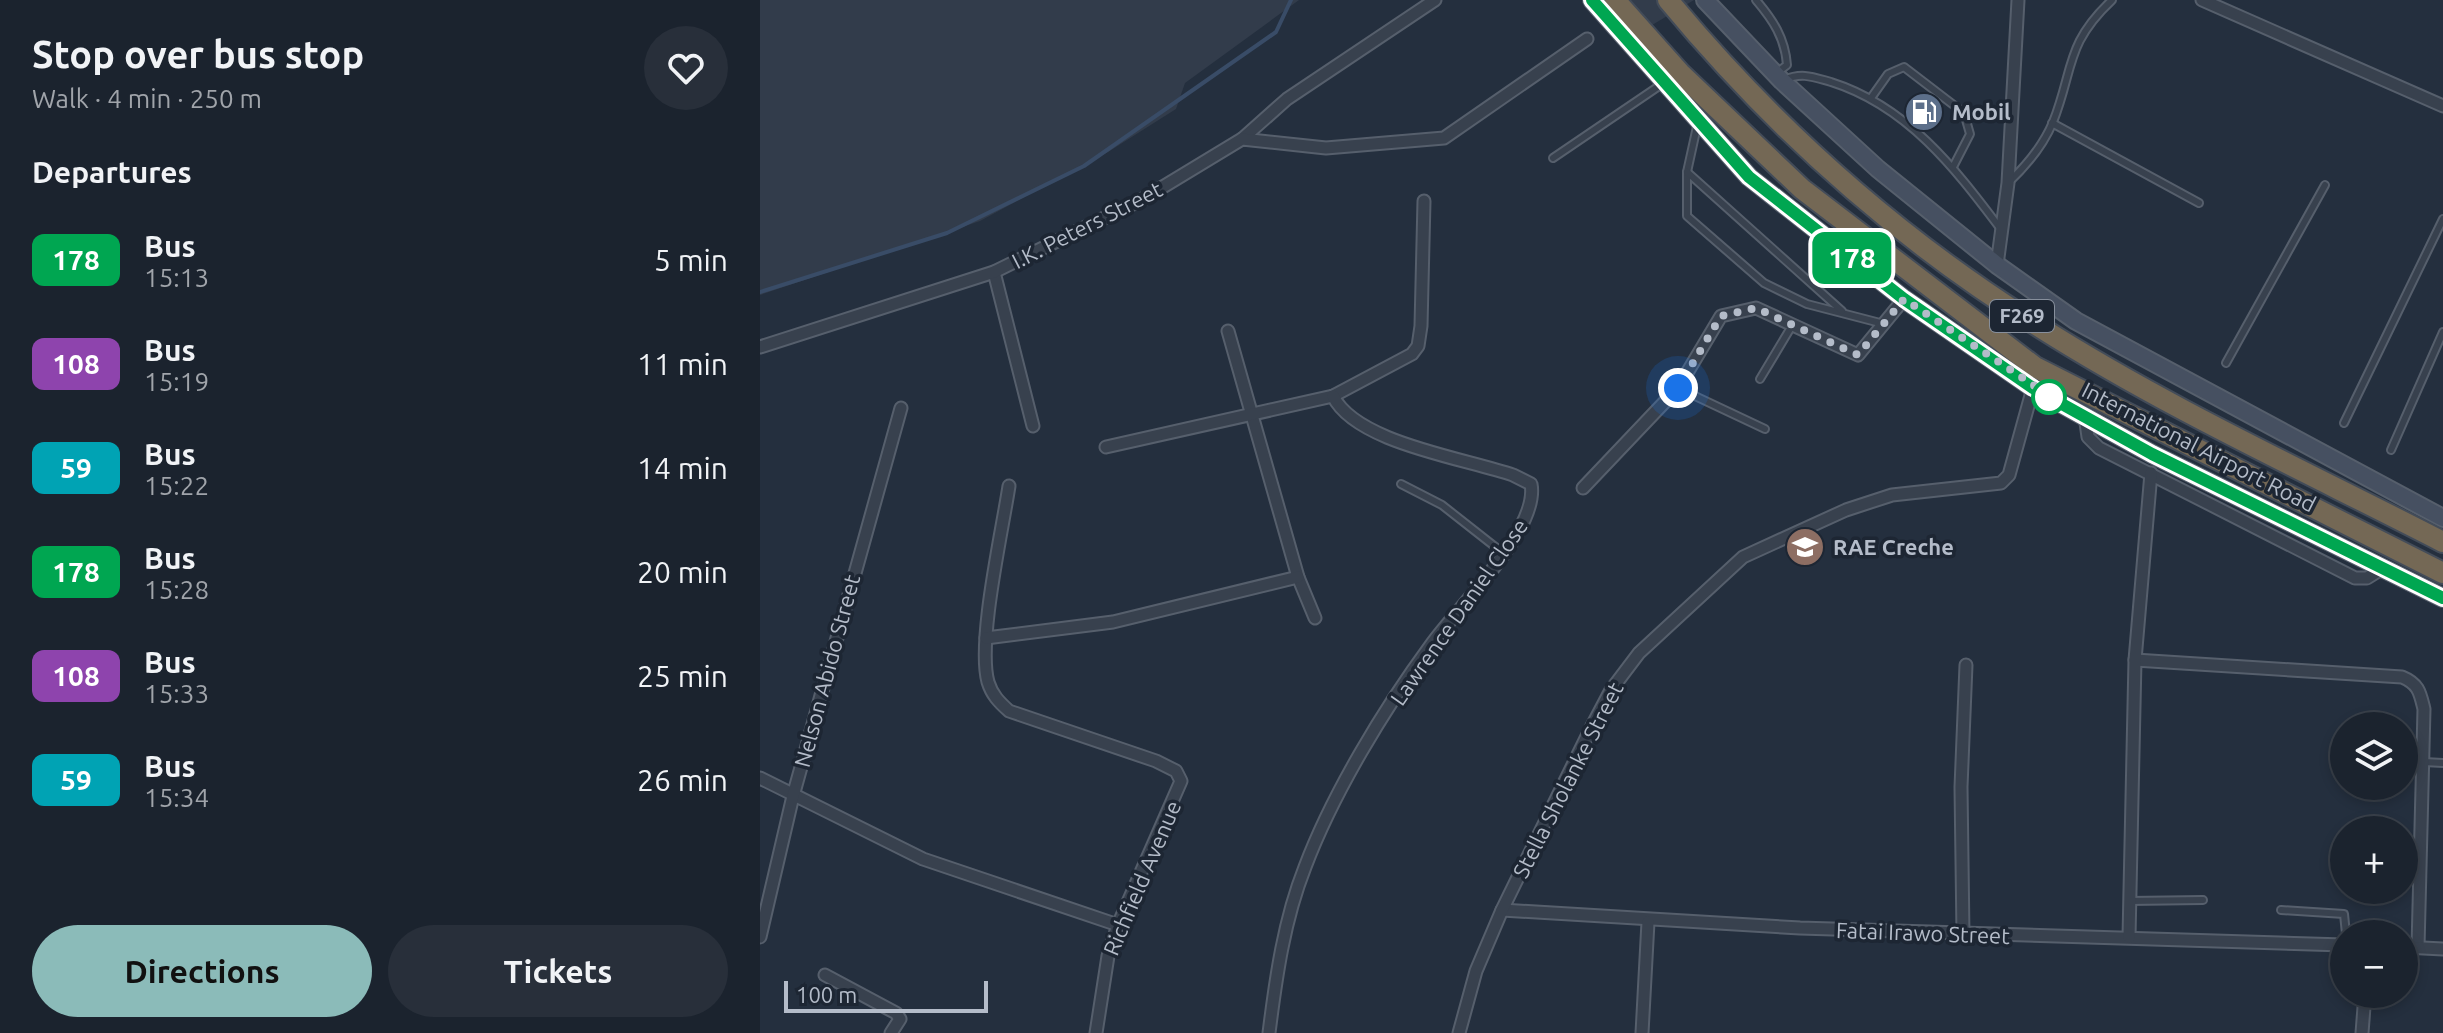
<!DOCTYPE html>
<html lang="en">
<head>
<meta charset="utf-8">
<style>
  :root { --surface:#1b232e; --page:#282f3a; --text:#f1f3f6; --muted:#a0a4aa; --line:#39404a; --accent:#8bbbb9 }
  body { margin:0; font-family:Ubuntu,sans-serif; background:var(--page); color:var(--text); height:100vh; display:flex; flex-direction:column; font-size:30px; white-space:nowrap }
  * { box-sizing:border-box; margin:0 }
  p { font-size:26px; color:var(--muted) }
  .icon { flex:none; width:44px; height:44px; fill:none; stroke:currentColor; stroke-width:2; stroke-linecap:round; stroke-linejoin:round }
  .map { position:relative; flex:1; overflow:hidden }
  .drawer { display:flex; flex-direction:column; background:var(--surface); width:760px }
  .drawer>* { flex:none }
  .badge { padding:0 16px; border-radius:12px; font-size:28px; line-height:52px }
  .controls { position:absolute; left:1570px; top:712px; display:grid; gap:16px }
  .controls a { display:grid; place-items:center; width:88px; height:88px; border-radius:50%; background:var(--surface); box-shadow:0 4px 12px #0003,0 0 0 2px var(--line); font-size:40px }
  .scale { position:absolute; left:24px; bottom:20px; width:204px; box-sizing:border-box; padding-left:8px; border:4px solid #b4bcc9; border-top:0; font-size:22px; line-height:28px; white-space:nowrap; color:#b4bcc9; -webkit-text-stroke:6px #1d2633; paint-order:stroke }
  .you { position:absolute; width:40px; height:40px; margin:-20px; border:6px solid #fff; border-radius:50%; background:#1a73e8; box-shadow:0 0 0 12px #1a73e833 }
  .map>.badge { position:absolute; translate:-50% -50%; box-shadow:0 0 0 4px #fff }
  h2 { padding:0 32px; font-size:30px; line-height:72px }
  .round { display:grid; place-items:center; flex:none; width:84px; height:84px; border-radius:42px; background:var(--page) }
  .headline { display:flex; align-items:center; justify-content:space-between; height:136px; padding:0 32px }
  h1 { font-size:38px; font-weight:600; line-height:60px }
  .cta { display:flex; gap:16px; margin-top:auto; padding:16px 32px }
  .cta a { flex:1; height:92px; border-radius:48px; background:var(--accent); color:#111; font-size:32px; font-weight:600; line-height:92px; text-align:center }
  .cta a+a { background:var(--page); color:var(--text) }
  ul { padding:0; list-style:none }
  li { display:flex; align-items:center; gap:24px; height:104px; padding:0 32px }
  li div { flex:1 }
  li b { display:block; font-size:30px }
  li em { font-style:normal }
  li .badge { min-width:88px; font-weight:700; text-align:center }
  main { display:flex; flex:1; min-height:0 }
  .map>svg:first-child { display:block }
  .airport { fill:#323c4b }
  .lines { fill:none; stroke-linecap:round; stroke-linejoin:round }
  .stream { stroke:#394c67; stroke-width:4 }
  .service-casing { stroke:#565f6c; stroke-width:10 }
  .minor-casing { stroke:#565f6c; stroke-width:15 }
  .secondary-casing { stroke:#565f6c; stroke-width:20 }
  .motorway-casing { stroke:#434c59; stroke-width:24 }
  .service { stroke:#38414e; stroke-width:6 }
  .minor { stroke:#38414e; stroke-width:11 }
  .secondary { stroke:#465061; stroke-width:16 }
  .motorway { stroke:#746855; stroke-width:20 }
  .line-casing { stroke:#fff; stroke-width:18 }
  .line { stroke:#00a651; stroke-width:12 }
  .walk { stroke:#b4bcc9; stroke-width:8; stroke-dasharray:0 14.4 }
  .stop-dot { fill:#fff; stroke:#00a651; stroke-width:4 }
  .labels { text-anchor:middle; stroke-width:7; stroke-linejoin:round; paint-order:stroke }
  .shield { fill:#1d2633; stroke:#878f9c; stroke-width:2 }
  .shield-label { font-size:20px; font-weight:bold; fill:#b4bcc9 }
  .poi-label { font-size:22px; font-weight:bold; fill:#b4bcc9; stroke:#1d2633; text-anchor:start }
  .street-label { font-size:22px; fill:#b4bcc9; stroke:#1d2633 }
</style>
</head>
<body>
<main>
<section class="drawer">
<div class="headline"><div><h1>Stop over bus stop</h1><p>Walk · 4 min · 250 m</p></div><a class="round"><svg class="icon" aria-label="heart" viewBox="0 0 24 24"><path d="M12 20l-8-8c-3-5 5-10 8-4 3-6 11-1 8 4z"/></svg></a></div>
<h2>Departures</h2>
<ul>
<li><span class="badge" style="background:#00a651;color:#fff">178</span><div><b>Bus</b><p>15:13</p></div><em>5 min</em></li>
<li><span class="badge" style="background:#8e44ad;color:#fff">108</span><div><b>Bus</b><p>15:19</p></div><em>11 min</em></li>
<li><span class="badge" style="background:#00a3b4;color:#fff">59</span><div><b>Bus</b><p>15:22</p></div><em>14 min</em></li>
<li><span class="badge" style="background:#00a651;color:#fff">178</span><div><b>Bus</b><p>15:28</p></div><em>20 min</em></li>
<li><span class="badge" style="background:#8e44ad;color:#fff">108</span><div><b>Bus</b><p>15:33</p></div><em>25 min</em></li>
<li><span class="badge" style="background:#00a3b4;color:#fff">59</span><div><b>Bus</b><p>15:34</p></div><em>26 min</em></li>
</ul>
<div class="cta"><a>Directions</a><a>Tickets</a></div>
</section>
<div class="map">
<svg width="1683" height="1033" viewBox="0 0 1683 1033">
  <rect width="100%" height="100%" fill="#242f3e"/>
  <g class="airport">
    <path d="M 0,0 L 539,0 L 425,83 L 416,109 L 348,152 L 220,221 L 0,295 Z"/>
    <path d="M 843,0 L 934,0 L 872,37 Z"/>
  </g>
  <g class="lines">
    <path class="stream" d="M 0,292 L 187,233 L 324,166 L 516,32 L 531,0"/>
    <g class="service-casing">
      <g id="service">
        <path d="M 996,0 C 1013,20 1025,38 1027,65 L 1015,74"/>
        <path d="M 1024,80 C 1042,72 1053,77 1071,82 C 1147,106 1194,167 1240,228"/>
        <path d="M 1111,98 L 1128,74 L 1144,67 L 1204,113 L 1210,134 L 1193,167"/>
        <path d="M 938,122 L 927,172 L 927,216 L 1004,283 L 1047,304 L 1124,324"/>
        <path d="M 1292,123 L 1439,203"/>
        <path d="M 793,158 L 902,84"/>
        <path d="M 927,172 L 1082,311"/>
        <path d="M 1248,183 C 1266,166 1283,146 1293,122 C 1314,69 1305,44 1352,0"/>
        <path d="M 1466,363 L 1565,185"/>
        <path d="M 1000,379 L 1033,324"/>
        <path d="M 918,388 L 1005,429"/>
        <path d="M 1584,423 L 1683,219"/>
        <path d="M 1631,450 L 1683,332"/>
        <path d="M 641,484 L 682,505 L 743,553"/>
        <path d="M 1664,762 L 1683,763"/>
        <path d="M 1369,901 L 1443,900"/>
        <path d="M 1521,910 L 1584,914 L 1586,934"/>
      </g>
    </g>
    <g class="minor-casing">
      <g id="minor">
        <path d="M 1442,0 L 1683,106"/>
        <path d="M 482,139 L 527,99 L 675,0"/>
        <path d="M 1237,265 L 1248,183 L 1258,0"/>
        <path d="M 234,272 L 273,426"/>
        <path d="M 468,331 L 538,577 L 555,618"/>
        <path d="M 0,347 L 234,272 L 383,199 L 482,139 L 566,148 L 684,138 L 827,39"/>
        <path d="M 1325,416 L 1328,437 L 1339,448 L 1595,578 L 1607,578 L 1623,568"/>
        <path d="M 346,447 L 573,396 L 652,354 L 658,346 L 661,326 L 664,201"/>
        <path d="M 249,486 C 242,532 217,642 228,682 C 232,695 239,702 249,711 L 396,761 L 416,771 L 421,781 L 358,925 L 348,956 L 336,1033"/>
        <path d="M 823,488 L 918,388 L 961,316 L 996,308 L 1098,355 L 1144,299"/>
        <path d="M 226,638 L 353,622 L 538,577"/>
        <path d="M 1375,660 L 1642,677 C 1659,684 1660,693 1664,709 L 1658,947"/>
        <path d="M 0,778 L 163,859 L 358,925"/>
        <path d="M 742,910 L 1040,928 L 1584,945"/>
        <path d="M 1203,935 L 1201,787 L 1206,665"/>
        <path d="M 0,937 L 33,796 L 141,408"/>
        <path d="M 1369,937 L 1375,660 L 1391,473"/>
        <path d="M 1644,947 L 1683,949"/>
        <path d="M 65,975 L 136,1013 L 140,1019 L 131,1033"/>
        <path d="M 509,1033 C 516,977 524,920 545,867 C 573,793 624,709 671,645 C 697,608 780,529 771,484 L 753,475 C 704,458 596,443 573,396"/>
        <path d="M 699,1033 L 716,971 L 742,910 L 832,726 L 851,690 L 879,653 L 983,557 L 1086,510 L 1132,495 L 1241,483 L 1249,475 L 1273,388"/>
        <path d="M 882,1033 L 888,922"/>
        <path d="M 1602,1033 L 1605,994"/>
      </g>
    </g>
    <g class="secondary-casing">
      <g id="secondary">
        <path d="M 832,0 L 989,177 L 1144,299 L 1273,388 L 1392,454 L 1683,598"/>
        <path d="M 945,0 L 1022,81 L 1118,169 L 1237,265 L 1316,321 L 1683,518"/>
      </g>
    </g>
    <g class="motorway-casing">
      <g id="motorway">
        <path d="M 855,0 L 920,73 L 1042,189 L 1275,367 L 1683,573"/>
        <path d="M 908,0 C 1013,127 1137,238 1278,326 C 1407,408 1547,472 1683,542"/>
      </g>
    </g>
    <use href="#service" class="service"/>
    <use href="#minor" class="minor"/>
    <use href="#secondary" class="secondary"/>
    <use href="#motorway" class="motorway"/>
  </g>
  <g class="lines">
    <g class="line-casing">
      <path id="line" d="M 832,0 L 989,177 L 1144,299 L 1273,388 L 1392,454 L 1683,598"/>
    </g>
    <use href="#line" class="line"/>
    <path class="walk" d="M 918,388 L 961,316 L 996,308 L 1098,355 L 1144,299 L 1299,402 L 1289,397"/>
  </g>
  <defs>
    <g id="fuel-disc" transform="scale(2)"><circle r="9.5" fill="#5c6f8a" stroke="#1d2633"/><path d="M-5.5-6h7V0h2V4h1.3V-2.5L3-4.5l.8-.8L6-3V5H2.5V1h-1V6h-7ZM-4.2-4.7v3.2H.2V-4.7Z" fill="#fff"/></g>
    <g id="school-disc" transform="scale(2)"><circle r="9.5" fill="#8d6e63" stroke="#1d2633"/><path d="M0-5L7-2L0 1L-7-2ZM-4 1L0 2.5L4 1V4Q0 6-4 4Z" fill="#fff"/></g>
  </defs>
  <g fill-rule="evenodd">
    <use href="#fuel-disc" x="1164" y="112"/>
    <use href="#school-disc" x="1045" y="547"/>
  </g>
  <circle class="stop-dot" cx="1289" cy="397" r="16"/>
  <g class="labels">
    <rect class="shield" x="1230" y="300" width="64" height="32" rx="6"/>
    <g class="shield-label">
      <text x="1262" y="323">F269</text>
    </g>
    <g class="poi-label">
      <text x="1192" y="120">Mobil</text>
      <text x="1073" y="555">RAE Creche</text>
    </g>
    <g class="street-label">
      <text transform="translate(327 225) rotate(-27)" y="8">I.K. Peters Street</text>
      <text transform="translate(1439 447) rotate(27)" y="8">International Airport Road</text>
      <text transform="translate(699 612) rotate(-55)" y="8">Lawrence Daniel Close</text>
      <text transform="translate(67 671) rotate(-75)" y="8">Nelson Abido Street</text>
      <text transform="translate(808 780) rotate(-63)" y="8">Stella Sholanke Street</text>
      <text transform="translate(382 878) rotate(-67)" y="8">Richfield Avenue</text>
      <text transform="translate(1163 933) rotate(2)" y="8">Fatai Irawo Street</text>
    </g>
  </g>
</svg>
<div class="controls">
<a><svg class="icon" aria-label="layers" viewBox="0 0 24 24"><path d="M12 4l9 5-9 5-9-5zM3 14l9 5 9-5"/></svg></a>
<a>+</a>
<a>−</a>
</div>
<div class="scale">100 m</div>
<div class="you" style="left:918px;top:388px"></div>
<b class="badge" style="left:1092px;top:258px;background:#00a651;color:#fff">178</b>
</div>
</main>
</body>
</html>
